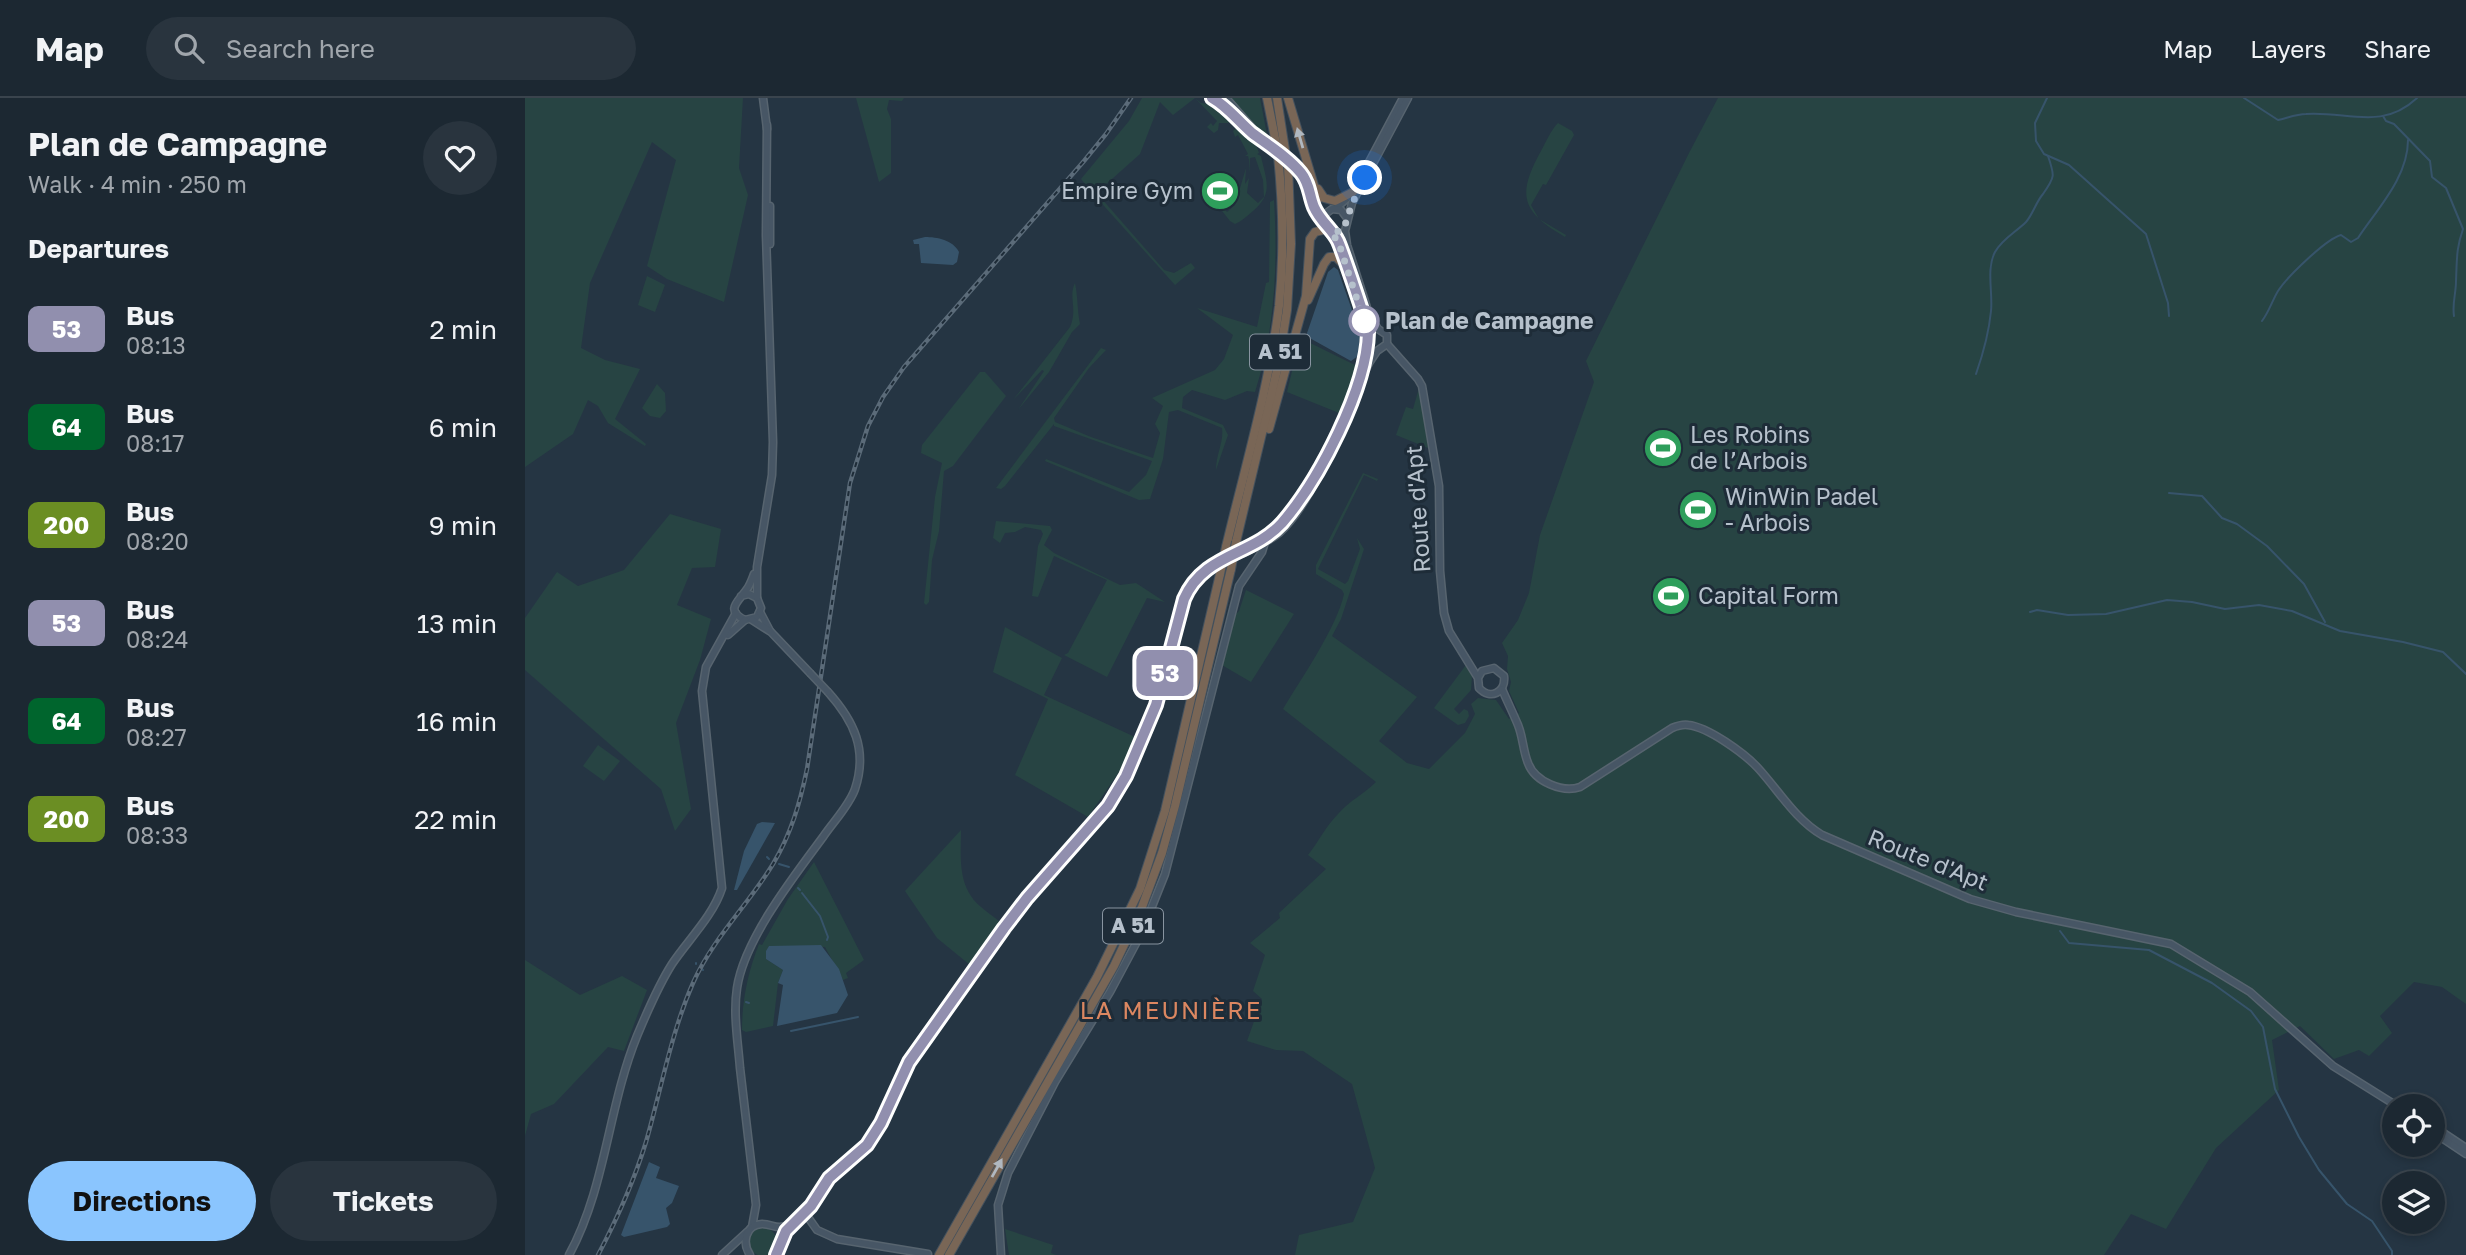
<!DOCTYPE html>
<html lang="en">
<head>
<meta charset="utf-8">
<style>
  :root { --surface:#1c2832; --page:#29343e; --text:#f1f3f6; --muted:#a0a6ac; --line:#3a444d; --accent:#8ac5fe }
  body { margin:0; font-family:"Golos Text",sans-serif; background:var(--page); color:var(--text); height:100vh; display:flex; flex-direction:column; font-size:26px; white-space:nowrap }
  * { box-sizing:border-box; margin:0 }
  p { font-size:23px; color:var(--muted) }
  .icon { flex:none; width:38px; height:38px; fill:none; stroke:currentColor; stroke-width:2; stroke-linecap:round; stroke-linejoin:round }
  .map { position:relative; flex:1; overflow:hidden }
  .sheet { display:flex; flex-direction:column; background:var(--surface); width:525px }
  .sheet>* { flex:none }
  .badge { padding:0 14px; border-radius:10px; font-size:24px; line-height:46px }
  .controls { position:absolute; left:1857px; top:996px; display:grid; gap:14px }
  .controls a { display:grid; place-items:center; width:63px; height:63px; border-radius:50%; background:var(--surface); box-shadow:0 4px 10px #0003,0 0 0 2px var(--line); font-size:35px }
  .you { position:absolute; width:35px; height:35px; margin:-18px; border:5px solid #fff; border-radius:50%; background:#1a73e8; box-shadow:0 0 0 10px #1a73e833 }
  .map>.badge { position:absolute; translate:-50% -50%; box-shadow:0 0 0 4px #fff }
  h2 { padding:0 28px; font-size:26px; line-height:63px }
  .round { display:grid; place-items:center; flex:none; width:74px; height:74px; border-radius:37px; background:var(--page) }
  .headline { display:flex; align-items:center; justify-content:space-between; height:119px; padding:0 28px }
  h1 { font-size:33px; font-weight:700; line-height:52px }
  .action { display:flex; gap:14px; margin-top:auto; padding:14px 28px }
  .action a { flex:1; height:80px; border-radius:42px; background:var(--accent); color:#111; font-size:28px; font-weight:700; line-height:80px; text-align:center }
  .action a+a { background:var(--page); color:var(--text) }
  ul { padding:0; list-style:none }
  li { display:flex; align-items:center; gap:21px; height:98px; padding:0 28px }
  li div { flex:1 }
  li b { display:block; font-size:26px }
  li em { font-style:normal }
  li .badge { min-width:77px; font-weight:700; text-align:center }
  header { display:flex; align-items:center; gap:42px; box-sizing:border-box; height:98px; padding:0 35px; background:var(--surface); border-bottom:2px solid var(--line) }
  header strong { font-size:33px }
  nav { display:flex; gap:38px; margin-inline-start:auto; font-size:24px }
  .search { width:490px; height:63px; background:var(--page); display:flex; align-items:center; gap:18px; box-sizing:border-box; padding:0 24px; border-radius:38px; color:var(--muted); font-size:26px }
  main { display:flex; flex:1; min-height:0 }
  .map>svg:first-child { display:block }
  .green { fill:#274443 }
  .water { fill:#37546b }
  .lines { fill:none; stroke-linecap:round; stroke-linejoin:round }
  .stream { stroke:#37546b; stroke-width:2 }
  .secondary-tunnel { stroke:#3b4a58; stroke-width:6; stroke-dasharray:6 3; stroke-linecap:butt }
  .secondary-casing { stroke:#57646f; stroke-width:9 }
  .highway-casing { stroke:#44515d; stroke-width:10 }
  .secondary { stroke:#475665; stroke-width:6 }
  .highway { stroke:#796656; stroke-width:8 }
  .rail-casing { stroke:#5b6b79; stroke-width:4.5 }
  .rail { stroke:#1e2c38; stroke-width:2; stroke-dasharray:5; stroke-linecap:butt }
  .secondary-bridge-casing { stroke:#57646f; stroke-width:9; stroke-linecap:butt }
  .highway-bridge-casing { stroke:#44515d; stroke-width:10; stroke-linecap:butt }
  .secondary-bridge { stroke:#475665; stroke-width:6 }
  .highway-bridge { stroke:#796656; stroke-width:8 }
  .oneway { fill:#b0b8c0 }
  .line-casing { stroke:#fff; stroke-width:16 }
  .line { stroke:#918fae; stroke-width:10 }
  .walk { stroke:#b6c1cc; stroke-width:7; stroke-dasharray:0 12.6 }
  .stop-dot { fill:#fff; stroke:#918fae; stroke-width:3.5 }
  .labels { text-anchor:middle; stroke-width:6; stroke-linejoin:round; paint-order:stroke }
  .shield { fill:#1e2c38; stroke:#8894a0; stroke-width:2 }
  .shield-label { font-size:21px; font-weight:bold; fill:#b6c1cc }
  .poi-label { font-size:23px; fill:#b6c1cc; stroke:#1e2c38; text-anchor:start }
  .stop-label { font-size:23px; font-weight:bold; fill:#b6c1cc; stroke:#1e2c38; text-anchor:start }
  .street-label { font-size:23px; fill:#b6c1cc; stroke:#1e2c38 }
  .neighbourhood-label { font-size:24px; letter-spacing:2px; fill:#dc8761; stroke:#1e2c38 }
</style>
</head>
<body>
<header>
<strong>Map</strong>
<div class="search"><svg class="icon" aria-label="search" viewBox="0 0 24 24"><circle cx="10" cy="10" r="6"/><path d="M15 15l6 6"/></svg>Search here</div>
<nav><a>Map</a><a>Layers</a><a>Share</a></nav>
</header>
<main>
<section class="sheet">
<div class="headline"><div><h1>Plan de Campagne</h1><p>Walk · 4 min · 250 m</p></div><a class="round"><svg class="icon" aria-label="heart" viewBox="0 0 24 24"><path d="M12 20l-8-8c-3-5 5-10 8-4 3-6 11-1 8 4z"/></svg></a></div>
<h2>Departures</h2>
<ul>
<li><span class="badge" style="background:#918fae;color:#fff">53</span><div><b>Bus</b><p>08:13</p></div><em>2 min</em></li>
<li><span class="badge" style="background:#00652d;color:#fff">64</span><div><b>Bus</b><p>08:17</p></div><em>6 min</em></li>
<li><span class="badge" style="background:#6b8e23;color:#fff">200</span><div><b>Bus</b><p>08:20</p></div><em>9 min</em></li>
<li><span class="badge" style="background:#918fae;color:#fff">53</span><div><b>Bus</b><p>08:24</p></div><em>13 min</em></li>
<li><span class="badge" style="background:#00652d;color:#fff">64</span><div><b>Bus</b><p>08:27</p></div><em>16 min</em></li>
<li><span class="badge" style="background:#6b8e23;color:#fff">200</span><div><b>Bus</b><p>08:33</p></div><em>22 min</em></li>
</ul>
<div class="action"><a>Directions</a><a>Tickets</a></div>
</section>
<div class="map">
<svg width="1941" height="1157" viewBox="0 0 1941 1157">
  <rect width="100%" height="100%" fill="#253543"/>
  <g class="green">
    <path d="M 0,0 L 218,0 L 214,70 L 223,97 L 199,204 L 142,181 L 122,168 L 151,62 L 127,44 L 65,185 L 56,250 L 80,262 L 115,271 L 90,321 L 121,346 L 120,348 L 83,325 L 73,308 L 63,302 L 48,336 L 0,369 Z"/>
    <path d="M 331,0 L 379,0 L 377,3 L 364,2 L 362,11 L 366,21 L 366,75 L 354,84 Z"/>
    <path d="M 617,0 L 670,0 L 676,5 L 692,7 L 708,21 L 703,25 L 694,25 L 693,32 L 689,35 L 682,29 L 686,25 L 688,28 L 692,23 L 670,0 L 648,17 L 635,4 L 615,56 L 569,97 L 556,81 L 604,23 Z"/>
    <path d="M 704,0 L 735,0 L 743,42 Z"/>
    <path d="M 1193,0 L 1941,0 L 1941,906 L 1917,889 L 1889,884 L 1855,918 L 1867,935 L 1844,958 L 1834,952 L 1809,961 L 1775,928 L 1747,942 L 1754,992 L 1691,1050 L 1641,1131 L 1606,1116 L 1579,1157 L 770,1157 L 774,1137 L 828,1124 L 850,1070 L 827,986 L 778,953 L 751,952 L 722,943 L 737,901 L 728,893 L 740,857 L 725,845 L 755,820 L 754,815 L 801,771 L 783,757 C 794,743 801,728 813,716 C 824,703 839,696 851,684 L 758,611 C 776,581 812,529 819,496 L 817,492 L 791,476 L 791,467 L 838,375 L 853,381 L 852,383 L 839,377 L 793,471 L 820,486 L 823,483 L 835,451 L 832,440 L 839,451 L 816,521 L 807,538 L 892,599 L 854,643 L 882,665 L 904,671 L 940,635 L 950,616 L 946,606 L 953,600 L 971,602 L 984,621 L 994,615 L 984,593 L 986,584 L 982,571 L 983,558 L 977,545 L 993,522 L 1004,495 L 1015,437 L 1069,284 L 1061,263 L 1164,55 Z"/>
    <path d="M 1033,25 L 1047,33 L 1049,37 L 1021,87 L 1018,86 L 1006,107 L 1014,121 L 1041,137 L 1040,139 C 997,114 991,98 1016,53 C 1021,44 1026,32 1033,25 Z"/>
    <path d="M 713,28 C 723,34 731,44 734,55 L 732,56 L 736,58 C 741,82 749,95 728,113 C 722,118 717,123 710,126 L 705,123 L 675,85 L 702,114 L 710,107 L 721,70 L 720,86 L 724,80 L 722,95 L 733,105 L 739,99 L 738,82 L 730,59 L 725,60 L 724,76 L 724,62 L 723,58 L 720,58 L 723,56 L 713,37 L 710,39 L 708,33 Z"/>
    <path d="M 571,99 L 576,100 L 639,172 L 649,175 L 666,165 L 670,170 L 650,187 Z"/>
    <path d="M 749,102 C 753,167 750,232 730,294 L 722,293 L 700,302 L 667,292 L 658,299 L 657,310 L 698,327 L 703,337 L 691,372 C 691,356 699,344 697,330 L 653,312 L 644,314 L 638,361 L 625,401 L 614,402 L 520,363 L 521,361 L 604,394 L 621,377 L 627,363 L 529,328 L 529,326 L 480,388 L 476,391 L 471,390 L 576,250 L 581,252 L 564,270 L 529,320 L 530,324 L 566,339 L 628,360 L 635,335 L 630,326 L 638,308 L 627,300 L 690,272 L 699,261 L 708,237 L 672,210 L 732,229 L 741,185 L 744,184 L 745,104 Z"/>
    <path d="M 122,178 L 140,187 L 130,214 L 113,207 Z"/>
    <path d="M 550,185 C 553,199 552,212 555,226 L 547,234 L 524,274 L 493,312 L 519,273 L 517,272 L 488,302 L 545,229 C 553,211 543,199 550,185 Z"/>
    <path d="M 775,240 L 832,268 L 814,315 L 762,294 Z"/>
    <path d="M 455,274 L 460,274 L 481,298 L 434,360 L 428,368 L 419,373 L 414,433 L 407,462 L 404,504 L 401,507 L 399,505 L 410,399 L 417,365 L 396,355 L 397,347 Z"/>
    <path d="M 132,286 L 140,295 L 141,313 L 135,320 L 125,318 L 117,310 Z"/>
    <path d="M 894,290 L 903,350 L 871,337 L 881,309 L 888,311 Z"/>
    <path d="M 145,416 L 196,431 L 190,469 L 167,470 L 152,507 L 186,521 L 175,562 L 151,625 L 166,711 L 150,733 L 136,691 L 0,572 L 0,520 L 32,474 L 53,488 L 99,472 Z"/>
    <path d="M 471,423 L 525,428 L 527,432 L 519,447 L 529,455 L 595,487 L 611,485 L 640,504 L 622,500 L 582,579 L 539,557 L 543,555 L 582,482 L 529,458 L 513,499 L 507,498 L 513,448 L 518,436 L 516,432 L 500,429 L 490,434 L 480,435 L 475,445 L 468,440 Z"/>
    <path d="M 721,492 L 769,516 L 726,584 L 695,566 L 708,519 L 714,513 Z"/>
    <path d="M 480,529 L 537,560 L 519,597 L 610,639 L 596,671 L 563,719 L 490,677 L 523,601 L 468,574 Z"/>
    <path d="M 941,567 L 947,578 L 946,592 L 929,611 L 934,616 L 939,611 L 943,613 L 944,618 L 940,625 L 933,627 L 909,610 Z"/>
    <path d="M 73,647 L 95,663 L 79,683 L 58,668 Z"/>
    <path d="M 436,732 C 436,753 433,779 446,798 C 452,808 466,816 475,824 L 445,867 L 412,840 L 380,793 Z"/>
    <path d="M 289,764 L 339,862 L 321,875 L 323,880 L 318,882 L 300,849 L 244,848 L 241,854 L 241,861 L 258,872 L 253,885 L 248,928 L 221,934 L 217,932 C 217,902 223,874 234,846 L 237,847 L 263,801 Z"/>
    <path d="M 0,862 L 55,897 L 97,878 L 122,892 L 99,953 L 83,949 L 29,1006 L 6,1016 L 0,1038 Z"/>
    <circle cx="238" cy="1144" r="14"/>
    <path d="M 480,1131 L 528,1147 L 526,1155 L 531,1157 L 484,1157 Z"/>
  </g>
  <g class="water">
    <path d="M 400,139 C 412,139 428,142 434,154 L 432,164 L 428,167 L 396,165 L 394,146 L 389,146 L 388,142 Z"/>
    <path d="M 809,169 L 813,172 L 835,235 L 833,258 L 826,263 L 781,238 L 803,174 Z"/>
    <path d="M 237,724 L 250,725 L 212,792 L 209,792 L 219,753 L 232,726 Z"/>
    <path d="M 296,847 L 314,871 L 323,897 L 312,915 L 252,928 L 258,887 L 253,885 L 258,872 L 241,861 L 241,853 L 244,848 Z"/>
    <path d="M 124,1064 L 135,1069 L 131,1080 L 154,1088 L 147,1105 L 141,1110 L 145,1126 L 142,1129 L 99,1139 L 96,1137 Z"/>
  </g>
  <g class="lines">
    <g class="stream">
      <path d="M 1522,0 L 1510,25 L 1511,43 L 1519,56 L 1544,67 L 1621,136 L 1643,205 L 1644,218"/>
      <path d="M 1719,0 L 1753,22 C 1762,20 1772,16 1781,16 C 1822,13 1857,33 1892,0"/>
      <path d="M 1858,18 L 1861,23 L 1869,26 L 1905,63 L 1907,79 L 1921,90 L 1938,131 C 1931,151 1932,162 1931,183 C 1931,196 1927,205 1929,218"/>
      <path d="M 1737,223 C 1744,214 1747,203 1753,193 C 1762,179 1801,141 1816,137 L 1826,144 L 1833,140 C 1853,110 1883,79 1883,42"/>
      <path d="M 1451,276 C 1458,256 1464,234 1466,213 C 1468,195 1461,171 1470,154 C 1477,141 1491,134 1501,124 C 1508,116 1511,104 1518,96 C 1530,79 1530,78 1523,58"/>
      <path d="M 1644,395 L 1677,398 L 1697,420 L 1712,426 L 1742,448 L 1779,486 L 1800,524"/>
      <path d="M 1505,514 L 1512,512 L 1543,517 L 1581,516 L 1642,502 L 1667,504 L 1700,511 L 1734,507 L 1767,513 L 1815,533 L 1878,544 L 1918,554 L 1941,576"/>
      <path d="M 242,759 L 244,761"/>
      <path d="M 254,766 L 264,769"/>
      <path d="M 273,790 L 275,792"/>
      <path d="M 277,795 L 295,818 L 303,839 L 302,842"/>
      <path d="M 1535,833 L 1544,845 L 1624,852 L 1687,885 L 1726,913 L 1738,929 L 1750,991 L 1774,1039 L 1794,1072 L 1822,1106 L 1847,1123 L 1867,1153 L 1867,1157"/>
      <path d="M 171,865 L 171,866"/>
      <path d="M 177,871 L 178,872"/>
      <path d="M 221,904 L 224,905"/>
      <path d="M 266,933 L 333,919"/>
    </g>
    <path class="secondary-tunnel" d="M 688,466 L 724,447"/>
    <g class="secondary-casing">
      <g id="secondary">
        <path d="M 238,0 L 242,31"/>
        <path d="M 687,0 L 754,56"/>
        <path d="M 701,0 L 728,31"/>
        <path d="M 763,63 L 782,82 L 789,108 L 799,127 L 811,141 L 821,166"/>
        <path d="M 245,108 L 245,146"/>
        <path d="M 811,110 L 827,96 L 878,0"/>
        <path d="M 798,122 L 799,117 L 807,111 L 816,112 L 822,120"/>
        <path d="M 825,180 L 843,235"/>
        <path d="M 862,246 L 893,281 L 897,288 L 914,388 L 915,473 L 919,515 L 924,533 L 953,580 L 954,590 C 965,602 981,595 979,578 L 969,570 L 957,573 L 953,580"/>
        <path d="M 834,278 L 843,235"/>
        <path d="M 724,447 L 752,429 L 777,398"/>
        <path d="M 716,456 C 729,450 743,444 754,435 C 790,404 822,310 844,265 L 852,253 L 862,246 L 862,237 L 853,231 L 845,219 L 822,147 L 820,133 L 827,105 L 883,0"/>
        <path d="M 216,498 L 224,496 L 232,500 L 236,510 L 232,519 L 220,522 C 199,512 214,503 222,491 C 225,487 227,481 229,476"/>
        <path d="M 232,500 L 232,469 L 247,377 L 248,344 L 241,137 L 242,27"/>
        <path d="M 235,514 L 245,533"/>
        <path d="M 227,522 L 246,534 L 285,575"/>
        <path d="M 203,537 L 220,522"/>
        <path d="M 977,591 C 982,603 988,615 993,627 C 998,639 998,653 1003,665 C 1010,684 1038,695 1055,689 L 1147,630 C 1152,628 1157,626 1163,627 C 1183,629 1219,655 1233,670 C 1254,693 1270,721 1297,737 L 1445,801 L 1491,814 L 1646,846 L 1725,894 L 1808,968 L 1872,1008"/>
        <path d="M 1908,1028 L 1941,1050"/>
        <path d="M 1908,1034 L 1941,1056"/>
        <path d="M 280,1115 L 292,1132 L 312,1141 L 403,1156"/>
        <path d="M 227,1129 L 231,1107 C 226,1061 220,1015 215,970 C 213,944 208,916 212,890 C 219,842 269,778 298,739 C 308,724 324,708 330,691 C 343,652 329,623 303,594"/>
        <path d="M 44,1157 C 81,1089 83,1009 112,938 C 122,914 133,888 147,866 C 163,842 188,818 197,790 L 177,593 L 181,569 L 211,515"/>
        <path d="M 197,1157 L 222,1134"/>
        <path d="M 225,1157 C 217,1145 220,1127 237,1126 C 249,1126 251,1133 265,1126"/>
        <path d="M 250,1157 L 261,1133 L 286,1108 L 301,1084 L 342,1047 L 356,1025 L 384,964 L 479,830 L 502,800 L 583,708 L 601,678 L 631,607 L 659,501 L 670,481 L 688,466"/>
        <path d="M 476,1157 L 473,1107 L 483,1075 L 530,984 L 585,894 L 616,836 L 640,776 L 714,488 L 737,454 L 740,444"/>
      </g>
    </g>
    <g class="highway-casing">
      <g id="highway">
        <path d="M 742,0 L 752,50"/>
        <path d="M 752,0 L 761,58"/>
        <path d="M 763,0 L 793,101"/>
        <path d="M 793,91 L 799,100 L 810,103 L 828,94"/>
        <path d="M 783,202 L 799,166 L 804,159 L 811,159 L 817,165 L 826,183"/>
        <path d="M 744,331 L 781,198 L 785,141 L 790,134 L 802,131"/>
        <path d="M 711,444 L 753,268 L 762,212 L 766,146 L 763,66"/>
        <path d="M 701,449 C 720,369 744,289 754,208 C 759,158 758,107 753,58"/>
        <path d="M 414,1157 L 572,879 L 615,791 L 640,713 L 695,476"/>
        <path d="M 424,1157 L 589,868 L 617,809 L 637,755 L 650,708 L 706,471"/>
      </g>
    </g>
    <use href="#secondary" class="secondary"/>
    <use href="#highway" class="highway"/>
    <g class="rail-casing">
      <path id="rail" d="M 73,1157 C 92,1121 109,1083 121,1044 C 136,992 146,935 168,885 C 188,840 223,807 248,766 C 266,736 275,705 282,671 L 325,385 L 343,328 L 358,299 L 379,269 L 559,63 L 581,36 L 606,0"/>
    </g>
    <use href="#rail" class="rail"/>
    <g class="secondary-bridge-casing">
      <path id="secondary-bridge" d="M 285,575 L 303,594"/>
    </g>
    <g class="highway-bridge-casing">
      <g id="highway-bridge">
        <path d="M 752,50 L 753,58"/>
        <path d="M 761,58 L 763,66"/>
        <path d="M 706,471 L 711,444"/>
        <path d="M 695,476 L 701,449"/>
      </g>
    </g>
    <use href="#secondary-bridge" class="secondary-bridge"/>
    <use href="#highway-bridge" class="highway-bridge"/>
  </g>
  <defs><path id="oneway-solid" d="M-6-.8H1V-3.2L6.5 0L1 3.2V.8H-6Z" transform="scale(1.75)"/></defs>
  <g class="oneway">
    <use href="#oneway-solid" transform="translate(775 40) rotate(-106)"/>
    <use href="#oneway-solid" transform="translate(472 1070) rotate(-61)"/>
  </g>
  <g class="lines">
    <g class="line-casing">
      <path id="line" d="M 251,1157 L 261,1133 L 286,1108 L 304,1080 L 342,1047 L 356,1025 L 384,964 L 479,830 L 502,800 L 583,708 L 601,678 L 631,607 L 659,501 C 679,455 727,458 757,425 C 794,382 842,290 843,234 C 843,227 817,152 813,143 C 807,131 795,123 789,109 C 784,97 785,86 776,75 C 763,59 743,47 727,35 C 713,23 703,9 687,0"/>
    </g>
    <use href="#line" class="line"/>
    <path class="walk" d="M 839,223 L 815,149 L 807,134 L 816,133 L 819,130 L 827,106 L 840,80"/>
  </g>
  <defs>
    <g id="stadium-disc" transform="scale(2.0125)"><circle r="9.5" fill="#2e9e5b" stroke="#1e2c38"/><path d="M0-5a6.5 5 0 1 0 0 10a6.5 5 0 1 0 0-10ZM-3.5-1.8h7v3.6h-7Z" fill="#fff"/></g>
  </defs>
  <g fill-rule="evenodd">
    <use href="#stadium-disc" x="695" y="93"/>
    <use href="#stadium-disc" x="1138" y="350"/>
    <use href="#stadium-disc" x="1173" y="412"/>
    <use href="#stadium-disc" x="1146" y="498"/>
  </g>
  <circle class="stop-dot" cx="839" cy="223" r="14"/>
  <g class="labels">
    <g class="shield">
      <rect x="725" y="236.5" width="60" height="35" rx="5"/>
      <rect x="578" y="810.5" width="60" height="35" rx="5"/>
    </g>
    <g class="shield-label">
      <text x="755" y="261">A 51</text>
      <text x="608" y="835">A 51</text>
    </g>
    <g class="poi-label">
      <text x="668" y="101" text-anchor="end">Empire Gym</text>
      <text x="1165" y="345">Les Robins<tspan x="1165" dy="26">de l’Arbois</tspan></text>
      <text x="1200" y="407">WinWin Padel<tspan x="1200" dy="26">- Arbois</tspan></text>
      <text x="1173" y="506">Capital Form</text>
    </g>
    <g class="stop-label">
      <text x="860" y="231">Plan de Campagne</text>
    </g>
    <g class="street-label">
      <text transform="translate(893 411) rotate(-94)" y="8">Route d'Apt</text>
      <text transform="translate(1403 762) rotate(22)" y="8">Route d'Apt</text>
    </g>
    <g class="neighbourhood-label">
      <text x="646" y="921">LA MEUNIÈRE</text>
    </g>
  </g>
</svg>
<div class="controls">
<a><svg class="icon" aria-label="locate" viewBox="0 0 24 24"><circle cx="12" cy="12" r="6"/><path d="M12 2v4M12 18v4M2 12h4M18 12h4"/></svg></a>
<a><svg class="icon" aria-label="layers" viewBox="0 0 24 24"><path d="M12 4l9 5-9 5-9-5zM3 14l9 5 9-5"/></svg></a>
</div>
<div class="you" style="left:840px;top:80px"></div>
<b class="badge" style="left:640px;top:575px;background:#918fae;color:#fff">53</b>
</div>
</main>
</body>
</html>
